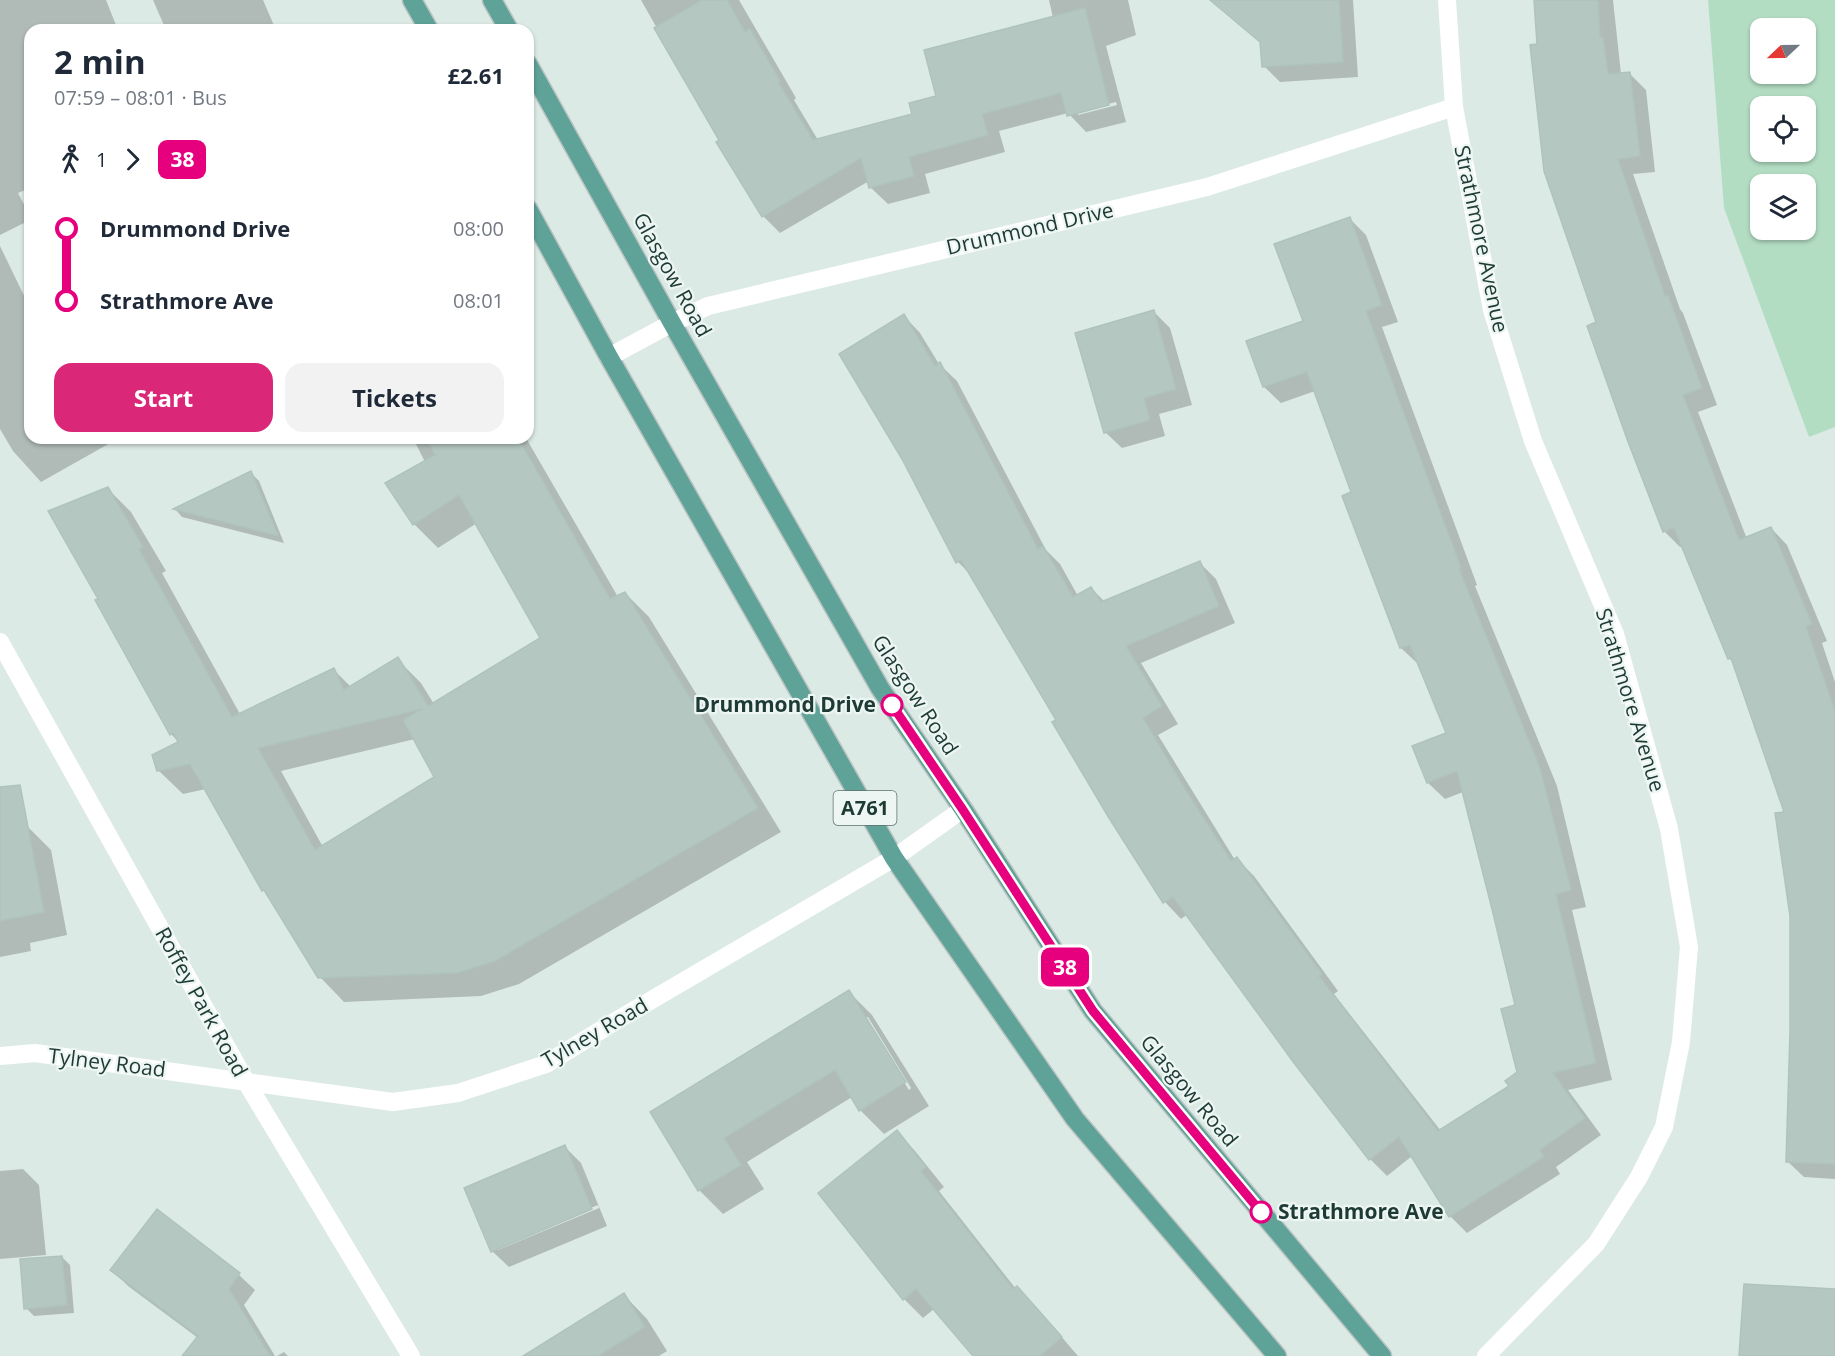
<!DOCTYPE html>
<html lang="en">
<head>
<meta charset="utf-8">
<style>
  :root { --surface:#fff; --page:#f2f2f3; --text:#1f2937; --muted:#747a83; --accent:#db2777 }
  body { margin:0; font-family:"Open Sans",sans-serif; background:var(--page); color:var(--text); height:100vh; display:flex; flex-direction:column; font-size:22px; white-space:nowrap }
  * { box-sizing:border-box; margin:0 }
  p { font-size:20px; color:var(--muted) }
  .icon { flex:none; width:33px; height:33px; fill:none; stroke:currentColor; stroke-width:2; stroke-linecap:round; stroke-linejoin:round }
  .map { position:relative; flex:1; overflow:hidden }
  .side { position:absolute; left:24px; top:24px; width:510px; height:420px; display:flex; flex-direction:column; background:var(--surface); border-radius:18px; box-shadow:0 2px 4px #0004 }
  .side>* { flex:none }
  .badge { padding:0 12px; border-radius:9px; font-size:21px; line-height:39px }
  .needle { width:39px; rotate:248deg }
  .fabs { position:absolute; left:1750px; top:18px; display:grid; gap:12px }
  .fabs a { display:grid; place-items:center; width:66px; height:66px; border-radius:12px; background:var(--surface); box-shadow:0 2px 4px #0004; font-size:30px }
  .map>.badge { position:absolute; translate:-50% -50%; box-shadow:0 0 0 3px #fff }
  .legs { display:flex; align-items:center; gap:9px; height:66px; padding:0 30px; font-size:20px }
  .legs p { margin-inline-start:auto }
  .overview { display:flex; align-items:center; justify-content:space-between; height:102px; padding:0 30px }
  h1 { font-size:33px; font-weight:700; line-height:45px }
  .primary-button { display:flex; gap:12px; margin-top:auto; padding:12px 30px }
  .primary-button a { flex:1; height:69px; border-radius:18px; background:var(--accent); color:#fff; font-size:24px; font-weight:700; line-height:69px; text-align:center }
  .primary-button a+a { background:var(--page); color:var(--text) }
  ul { padding:0 30px; list-style:none }
  li { display:flex; align-items:center; gap:21px; height:72px; font-size:22px }
  li i { display:grid; place-items:center; width:9px; height:100%; margin:0 8px; background:currentColor }
  li i::after { content:''; width:15px; height:15px; margin:-8px; border:4px solid; border-radius:50%; background:var(--surface) }
  li p { margin-inline-start:auto }
  li:first-child i { background:linear-gradient(#0000 50%,currentColor 0) }
  li:last-child i { background:linear-gradient(currentColor 50%,#0000 0) }
  .map>svg:first-child { display:block }
  .green { fill:#b3ddc3; fill-rule:evenodd }
  .shadow { fill:#0003; fill-rule:evenodd }
  .building { fill:#b5c7c1; stroke:#afc3bd; stroke-width:1.5; fill-rule:evenodd }
  .lines { fill:none; stroke-linecap:round; stroke-linejoin:round }
  .primary-casing { stroke:#bcc4c2; stroke-width:21 }
  .street { stroke:#fff; stroke-width:18 }
  .primary { stroke:#5ea298; stroke-width:18 }
  .line-1-casing { stroke:#fff; stroke-width:14 }
  .line-1 { stroke:#e6007e; stroke-width:9 }
  .stop-1-dot { fill:#fff; stroke:#e6007e; stroke-width:3 }
  .labels { text-anchor:middle; stroke-width:4.5; stroke-linejoin:round; paint-order:stroke }
  .shield { fill:#edf6f2; stroke:#5c726e; stroke-width:1.5 }
  .shield-label { font-size:20px; font-weight:bold; fill:#1e3a35 }
  .street-label { font-size:21px; fill:#1e3a35; stroke:#edf6f2 }
  .stop-label { font-size:21px; font-weight:bold; fill:#1e3a35; stroke:#edf6f2; text-anchor:end }
</style>
</head>
<body>
<div class="map">
<svg width="1835" height="1356" viewBox="0 0 1835 1356">
  <rect width="100%" height="100%" fill="#dceae5"/>
  <path class="green" d="M 1708,0 L 1835,0 L 1835,427 L 1809,437 L 1724,208 ZM 1761,28 L 1806,28 L 1806,74 L 1761,74 ZM 1761,106 L 1806,106 L 1806,152 L 1761,152 ZM 1761,184 L 1806,184 L 1806,230 L 1761,230 Z"/>
  <g class="shadow">
    <path d="M 0,0 L 106,0 L 116,25 L 104,30 L 30,30 L 30,188 L 18,193 L 30,216 L 30,220 L 0,235 Z"/>
    <path d="M 153,0 L 263,0 L 276,30 L 166,30 Z"/>
    <path d="M 641,0 L 739,0 L 796,98 L 794,100 L 818,140 L 914,115 L 1053,18 L 1049,0 L 1128,0 L 1136,35 L 1106,46 L 1126,122 L 1086,132 L 1068,113 L 999,131 L 1005,152 L 925,174 L 930,193 L 888,204 L 870,187 L 869,181 L 780,233 L 763,216 ZM 1116,102 L 1117,105 L 1078,115 L 1078,112 Z"/>
    <path d="M 1231,0 L 1353,0 L 1358,77 L 1280,82 L 1264,66 L 1262,44 L 1233,18 Z"/>
    <path d="M 1536,0 L 1613,0 L 1621,74 L 1630,74 L 1646,90 L 1655,172 L 1633,174 L 1680,309 L 1683,313 L 1717,405 L 1698,412 L 1747,539 L 1771,528 L 1787,545 L 1827,641 L 1822,643 L 1835,682 L 1835,1179 L 1804,1177 L 1787,1161 L 1792,1032 L 1792,916 L 1786,813 L 1735,664 L 1729,658 L 1683,546 L 1680,547 L 1664,531 L 1598,323 L 1539,46 Z"/>
    <path d="M 1349,218 L 1366,235 L 1398,322 L 1382,327 L 1477,585 L 1475,586 L 1557,786 L 1586,907 L 1572,910 L 1612,1080 L 1568,1090 L 1601,1135 L 1556,1167 L 1560,1174 L 1467,1233 L 1450,1216 L 1412,1156 L 1387,1176 L 1370,1159 L 1295,1062 L 1188,914 L 1181,919 L 1165,902 L 1110,817 L 1058,720 L 974,578 L 958,562 L 904,316 L 920,333 L 939,364 L 957,381 L 1046,550 L 1060,564 L 1078,596 L 1091,588 L 1105,602 L 1200,563 L 1216,579 L 1235,623 L 1141,663 L 1178,724 L 1158,735 L 1235,860 L 1237,859 L 1254,876 L 1338,991 L 1334,994 L 1441,1131 L 1511,1087 L 1519,1072 L 1516,1006 L 1463,792 L 1445,799 L 1428,783 L 1414,747 L 1448,734 L 1418,664 L 1401,648 L 1343,497 L 1353,493 L 1315,391 L 1281,403 L 1264,387 L 1248,342 L 1304,322 Z"/>
    <path d="M 0,246 L 30,308 L 30,438 L 119,438 L 41,482 L 13,451 L 0,429 Z"/>
    <path d="M 1154,312 L 1170,328 L 1192,405 L 1159,414 L 1165,436 L 1122,448 L 1105,432 Z"/>
    <path d="M 413,438 L 526,438 L 618,597 L 625,593 L 649,617 L 781,832 L 519,984 L 481,996 L 344,1002 L 320,977 L 271,898 L 263,890 L 206,789 L 183,794 L 159,771 L 180,743 L 171,734 L 100,599 L 108,489 L 131,512 L 166,571 L 162,573 L 240,714 L 334,670 L 351,687 L 397,659 L 421,683 L 434,704 L 542,639 L 477,523 L 438,548 L 414,524 L 425,462 ZM 415,739 L 436,778 L 323,847 L 281,771 Z"/>
    <path d="M 251,473 L 259,481 L 284,543 L 182,517 L 175,509 Z"/>
    <path d="M 27,826 L 51,850 L 67,935 L 30,943 L 31,951 L 0,957 L 0,832 Z"/>
    <path d="M 849,992 L 872,1015 L 929,1106 L 884,1134 L 860,1110 L 852,1097 L 747,1162 L 764,1189 L 723,1214 L 699,1190 L 652,1113 ZM 864,1017 L 868,1017 L 911,1088 L 909,1090 Z"/>
    <path d="M 896,1132 L 915,1151 L 944,1187 L 939,1191 L 1016,1289 L 1017,1288 L 1036,1307 L 1078,1356 L 975,1356 L 934,1309 L 923,1318 L 904,1299 Z"/>
    <path d="M 565,1147 L 581,1163 L 607,1226 L 509,1267 L 492,1251 ZM 598,1205 L 599,1208 L 498,1250 L 498,1247 Z"/>
    <path d="M 23,1169 L 39,1185 L 46,1255 L 0,1259 L 0,1171 Z"/>
    <path d="M 157,1211 L 239,1275 L 255,1290 L 244,1305 L 275,1356 L 196,1356 L 198,1338 L 128,1286 L 112,1270 Z"/>
    <path d="M 62,1257 L 70,1265 L 74,1313 L 34,1316 L 26,1308 Z"/>
    <path d="M 624,1295 L 647,1319 L 667,1351 L 659,1356 L 529,1356 Z"/>
    <path d="M 284,1352 L 288,1356 L 277,1356 Z"/>
  </g>
  <g class="building">
    <path d="M 702,0 L 727,0 L 745,32 L 750,29 L 780,81 L 778,82 L 813,140 L 912,114 L 909,103 L 936,96 L 924,50 L 1085,8 L 1109,105 L 1067,116 L 1061,93 L 982,114 L 988,135 L 909,157 L 914,176 L 869,188 L 861,158 L 762,217 L 716,142 L 719,140 L 654,28 Z"/>
    <path d="M 1210,0 L 1339,0 L 1343,62 L 1262,67 L 1260,42 Z"/>
    <path d="M 1534,0 L 1598,0 L 1600,37 L 1603,37 L 1608,74 L 1630,72 L 1640,156 L 1618,159 L 1665,296 L 1668,295 L 1702,388 L 1683,395 L 1739,540 L 1771,527 L 1812,624 L 1806,627 L 1835,711 L 1835,1164 L 1786,1162 L 1790,1032 L 1790,916 L 1775,813 L 1784,812 L 1731,658 L 1728,659 L 1674,528 L 1663,532 L 1627,439 L 1587,326 L 1596,322 L 1544,171 L 1530,45 L 1537,44 Z"/>
    <path d="M 1350,217 L 1382,305 L 1366,311 L 1461,568 L 1459,569 L 1540,768 L 1571,890 L 1556,894 L 1596,1063 L 1553,1073 L 1585,1118 L 1540,1150 L 1544,1157 L 1449,1217 L 1399,1137 L 1369,1160 L 1294,1063 L 1173,897 L 1163,903 L 1109,818 L 1052,722 L 1056,720 L 961,560 L 956,563 L 902,459 L 839,354 L 904,314 L 935,366 L 940,362 L 1038,549 L 1043,546 L 1073,597 L 1091,587 L 1101,602 L 1200,561 L 1219,606 L 1126,646 L 1162,706 L 1143,718 L 1182,784 L 1231,861 L 1237,857 L 1322,974 L 1319,976 L 1438,1131 L 1509,1086 L 1505,1081 L 1517,1072 L 1501,1009 L 1515,1005 L 1492,909 L 1457,771 L 1427,783 L 1412,746 L 1446,733 L 1410,645 L 1400,648 L 1342,496 L 1351,492 L 1307,372 L 1263,387 L 1246,341 L 1303,321 L 1274,244 Z"/>
    <path d="M 1154,310 L 1176,389 L 1144,398 L 1150,420 L 1104,433 L 1075,333 Z"/>
    <path d="M 426,438 L 518,438 L 610,599 L 625,592 L 758,808 L 495,961 L 457,973 L 318,978 L 264,890 L 262,891 L 190,764 L 157,771 L 152,755 L 178,742 L 173,733 L 170,735 L 95,600 L 98,599 L 48,511 L 108,487 L 143,547 L 139,549 L 232,717 L 334,668 L 344,690 L 398,657 L 428,706 L 540,638 L 459,495 L 413,525 L 385,483 L 435,455 ZM 422,709 L 403,720 L 434,777 L 315,850 L 258,748 Z"/>
    <path d="M 251,471 L 278,536 L 173,509 Z"/>
    <path d="M 20,785 L 44,912 L 0,921 L 0,787 Z"/>
    <path d="M 849,990 L 906,1082 L 859,1111 L 835,1070 L 724,1138 L 741,1165 L 698,1191 L 650,1112 Z"/>
    <path d="M 897,1130 L 926,1167 L 921,1171 L 1013,1289 L 1017,1286 L 1062,1337 L 1040,1356 L 973,1356 L 916,1289 L 903,1300 L 818,1193 Z"/>
    <path d="M 565,1145 L 592,1209 L 491,1252 L 464,1188 Z"/>
    <path d="M 157,1209 L 240,1273 L 229,1289 L 270,1356 L 182,1356 L 198,1336 L 110,1270 Z"/>
    <path d="M 62,1256 L 67,1305 L 24,1309 L 20,1259 Z"/>
    <path d="M 1744,1284 L 1835,1289 L 1835,1356 L 1739,1356 Z"/>
    <path d="M 624,1293 L 645,1327 L 598,1356 L 523,1356 Z"/>
  </g>
  <g class="lines">
    <g class="primary-casing">
      <g id="primary">
        <path d="M 412,0 L 429,30"/>
        <path d="M 492,0 L 509,30"/>
        <path d="M 528,64 L 672,323 L 880,688 L 963,809 L 1093,1011 L 1382,1356"/>
        <path d="M 528,209 L 609,357 L 894,858 L 1075,1119 L 1277,1356"/>
      </g>
    </g>
    <g class="street">
      <path d="M 1447,0 L 1454,107 L 1492,310 L 1533,441 L 1615,634 L 1669,829 L 1689,947 L 1681,1042 L 1664,1127 L 1639,1177 L 1596,1244 L 1486,1356"/>
      <path d="M 609,357 L 672,323 L 708,306 L 1207,187 L 1454,107"/>
      <path d="M 0,642 L 245,1080 L 411,1356"/>
      <path d="M 0,1056 L 35,1053 L 393,1102 L 458,1093 L 546,1064 L 614,1022 L 894,858 L 963,809"/>
    </g>
    <use href="#primary" class="primary"/>
  </g>
  <g class="lines">
    <g class="line-1-casing">
      <path id="line-1" d="M 892,705 L 963,810 L 1093,1011 L 1261,1212"/>
    </g>
    <use href="#line-1" class="line-1"/>
  </g>
  <g class="stop-1-dot">
    <circle cx="892" cy="705" r="10"/>
    <circle cx="1261" cy="1212" r="10"/>
  </g>
  <g class="labels">
    <rect class="shield" x="833.5" y="791" width="63" height="34" rx="4.5"/>
    <g class="shield-label">
      <text x="865" y="815">A761</text>
    </g>
    <g class="street-label">
      <text transform="translate(1030 229) rotate(-13)" y="7">Drummond Drive</text>
      <text transform="translate(1481 239) rotate(78)" y="7">Strathmore Avenue</text>
      <text transform="translate(672 275) rotate(61)" y="7">Glasgow Road</text>
      <text transform="translate(915 695) rotate(57)" y="7">Glasgow Road</text>
      <text transform="translate(1630 700) rotate(73)" y="7">Strathmore Avenue</text>
      <text transform="translate(201 1002) rotate(61)" y="7">Roffey Park Road</text>
      <text transform="translate(595 1033) rotate(-30)" y="7">Tylney Road</text>
      <text transform="translate(107 1063) rotate(7)" y="7">Tylney Road</text>
      <text transform="translate(1189 1091) rotate(50)" y="7">Glasgow Road</text>
    </g>
    <g class="stop-label">
      <text x="876" y="712">Drummond Drive</text>
      <text x="1278" y="1219" text-anchor="start">Strathmore Ave</text>
    </g>
  </g>
</svg>
<div class="fabs">
<a><svg class="needle" viewBox="-14 -14 28 28"><path d="M0-13l5 13h-10z" fill="#e53935"/><path d="M0 13l5-13h-10z" fill="#747a83"/></svg></a>
<a><svg class="icon" aria-label="locate" viewBox="0 0 24 24"><circle cx="12" cy="12" r="6"/><path d="M12 2v4M12 18v4M2 12h4M18 12h4"/></svg></a>
<a><svg class="icon" aria-label="layers" viewBox="0 0 24 24"><path d="M12 4l9 5-9 5-9-5zM3 14l9 5 9-5"/></svg></a>
</div>
<b class="badge" style="left:1065px;top:967px;background:#e6007e;color:#fff">38</b>
<section class="side">
<div class="overview"><div><h1>2 min</h1><p>07:59 – 08:01 · Bus</p></div><b>£2.61</b></div>
<div class="legs"><svg class="icon" aria-label="walk" viewBox="0 0 24 24"><circle cx="13" cy="4" r="2"/><path d="M13 8l-2 6 4 7M11 14l-3 7M7 12l3-4h3l4 4"/></svg>1<svg class="icon" aria-label="forward" viewBox="0 0 24 24"><path d="M9 5l7 7-7 7"/></svg><b class="badge" style="background:#e6007e;color:#fff">38</b></div>
<ul>
<li><i style="color:#e6007e"></i><b>Drummond Drive</b><p>08:00</p></li>
<li><i style="color:#e6007e"></i><b>Strathmore Ave</b><p>08:01</p></li>
</ul>
<div class="primary-button"><a>Start</a><a>Tickets</a></div>
</section>
</div>
</body>
</html>
